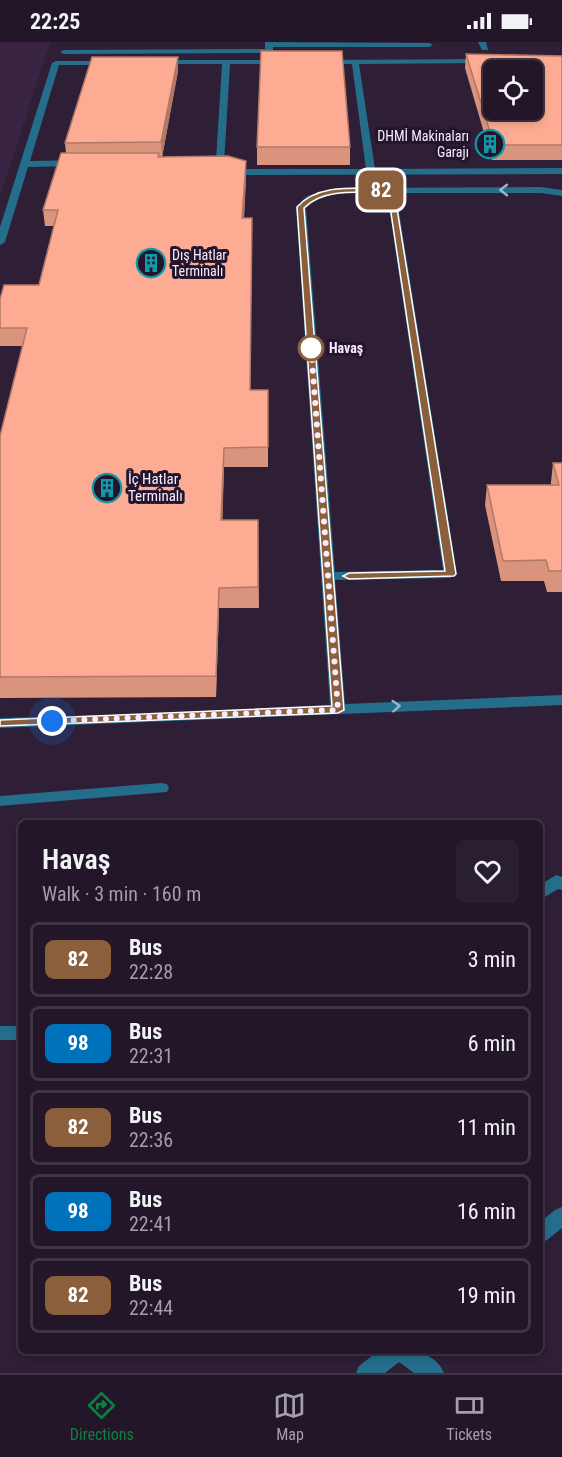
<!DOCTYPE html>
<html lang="en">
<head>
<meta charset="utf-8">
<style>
  :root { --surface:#221628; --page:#2a1f30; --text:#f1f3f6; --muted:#a29fa8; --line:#3f3545; --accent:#0b8043 }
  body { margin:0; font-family:"Roboto Condensed",sans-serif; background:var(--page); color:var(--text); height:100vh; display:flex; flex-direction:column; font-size:22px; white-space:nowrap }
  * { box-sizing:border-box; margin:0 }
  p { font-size:20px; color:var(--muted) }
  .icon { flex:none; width:33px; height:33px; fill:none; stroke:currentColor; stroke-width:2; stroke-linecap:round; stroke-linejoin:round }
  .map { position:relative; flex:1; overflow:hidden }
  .side { position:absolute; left:18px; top:778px; width:525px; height:534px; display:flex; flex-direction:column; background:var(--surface); border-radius:9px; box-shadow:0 3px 9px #0003,0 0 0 2px var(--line) }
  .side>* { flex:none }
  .badge { padding:0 12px; border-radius:9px; font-size:21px; line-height:39px }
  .tools { position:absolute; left:483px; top:18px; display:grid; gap:12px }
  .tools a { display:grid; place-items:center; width:60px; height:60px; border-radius:9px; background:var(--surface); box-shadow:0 3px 9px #0003,0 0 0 2px var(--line); font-size:30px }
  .you { position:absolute; width:30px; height:30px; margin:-15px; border:4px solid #fff; border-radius:50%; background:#1a73e8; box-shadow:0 0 0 9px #1a73e833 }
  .map>.badge { position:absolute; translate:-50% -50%; box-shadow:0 0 0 3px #fff }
  .round { display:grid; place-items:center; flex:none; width:63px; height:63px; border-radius:9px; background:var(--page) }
  .headline { display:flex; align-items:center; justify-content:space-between; height:102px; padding:0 24px }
  h1 { font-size:28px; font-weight:600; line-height:45px }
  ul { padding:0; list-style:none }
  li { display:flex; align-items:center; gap:18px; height:75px; margin:0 12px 9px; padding:0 12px; border:3px solid var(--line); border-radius:9px }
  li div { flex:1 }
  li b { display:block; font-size:22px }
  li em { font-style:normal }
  li .badge { min-width:66px; font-weight:700; text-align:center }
  .status { display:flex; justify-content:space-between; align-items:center; height:42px; padding:0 30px; background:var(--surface); direction:ltr }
  .status svg { height:16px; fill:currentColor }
  .menu { display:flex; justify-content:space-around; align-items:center; height:84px; border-top:2px solid var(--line); background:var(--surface); font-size:16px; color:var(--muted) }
  .menu a { display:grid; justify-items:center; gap:3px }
  .menu .on { color:var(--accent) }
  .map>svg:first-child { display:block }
  .built { fill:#392543 }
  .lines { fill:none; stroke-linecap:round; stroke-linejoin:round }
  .minor { fill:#246e8b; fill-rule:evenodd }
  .wall { fill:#da947e }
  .shaded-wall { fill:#b17867 }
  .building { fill:#fdac93; stroke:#b17867; stroke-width:1.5; fill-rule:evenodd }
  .oneway { stroke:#99b4ca }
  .line { fill:#8b5e3c; stroke:#fff; stroke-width:1.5 }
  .walk { stroke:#f8edfe; stroke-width:6; stroke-dasharray:0 10.8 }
  .stop-dot { fill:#fff; stroke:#8b5e3c; stroke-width:3 }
  .labels { text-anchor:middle; stroke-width:6; stroke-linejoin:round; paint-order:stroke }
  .far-poi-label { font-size:14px; fill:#f8edfe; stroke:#24152c; text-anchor:end }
  .far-stop-label { font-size:14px; font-weight:bold; fill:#f8edfe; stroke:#24152c; text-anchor:start }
  .poi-label { font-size:15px; fill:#f8edfe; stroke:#24152c; text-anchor:start }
</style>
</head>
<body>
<div class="status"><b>22:25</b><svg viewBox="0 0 49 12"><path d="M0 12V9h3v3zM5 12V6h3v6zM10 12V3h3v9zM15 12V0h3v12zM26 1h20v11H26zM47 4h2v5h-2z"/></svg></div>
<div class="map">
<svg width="562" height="1331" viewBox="0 0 562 1331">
  <rect width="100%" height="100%" fill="#2e1e36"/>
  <path class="built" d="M 0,0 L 50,0 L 0,155 Z"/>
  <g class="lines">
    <g class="minor">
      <path d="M 265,0 L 429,1 L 433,3 L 429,5 L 273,5 L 273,9 L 269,11 L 64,12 L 60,10 L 64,8 L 265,7 Z"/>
      <path d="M 478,0 L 486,0 L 488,8 L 482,8 Z"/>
      <path d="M 486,17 L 490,19 L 489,21 L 359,22 L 375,127 L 562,126 L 562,132 L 243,133 L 224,124 L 228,121 L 244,127 L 366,127 L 352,22 L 321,22 L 321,18 Z"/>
      <path d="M 159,18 L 279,18 L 283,20 L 279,22 L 230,22 L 224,121 C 220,125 210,124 204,123 L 204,119 L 216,118 L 222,22 L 156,22 L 155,20 Z"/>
      <path d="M 56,19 L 111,19 L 115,21 L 111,23 L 59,23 L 30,119 L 78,118 L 82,121 L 78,124 L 28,125 L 5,200 L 0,203 L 0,185 L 52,21 Z"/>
      <path d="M 541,145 L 562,148 L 562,154 L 541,151 L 396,151 L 457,532 L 450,536 L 335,538 L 345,662 L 562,653 L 562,663 L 0,686 L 0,676 L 141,672 L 330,663 L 296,165 L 307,154 L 338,146 ZM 387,151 L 443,528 L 335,530 L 306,166 C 325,146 361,152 387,151 Z"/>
      <path d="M 161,741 L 167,742 L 169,746 L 167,750 L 0,764 L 0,754 Z"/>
      <path d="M 556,833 L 562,835 L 562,848 L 558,847 L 540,858 L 540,843 Z"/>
      <rect x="0" y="984" width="21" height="14"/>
      <path d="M 562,1165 L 562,1186 L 547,1198 L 540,1201 L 540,1180 L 555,1168 Z"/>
      <path d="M 377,1310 C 401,1310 433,1304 444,1331 L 414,1331 L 399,1320 L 385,1331 L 356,1331 L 359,1324 Z"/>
    </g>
  </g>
  <g class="wall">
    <path d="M 466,12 L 562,14 L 562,118 L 492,118 L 465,26 Z"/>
    <path d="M 178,29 L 162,115 L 246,119 L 246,135 L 244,176 L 252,193 L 250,348 L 268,348 L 268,425 L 224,425 L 222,478 L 258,478 L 259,566 L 219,566 L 216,655 L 0,656 L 0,394 L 23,304 L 0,304 L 0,257 L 39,243 L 54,184 L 45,184 L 43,168 L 66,111 L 65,101 Z"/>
    <rect x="257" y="105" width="93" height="18"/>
    <path d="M 553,421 L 562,421 L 562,550 L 547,550 L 544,539 L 501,539 L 485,463 L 487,443 L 551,443 L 551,440 Z"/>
  </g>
  <g class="shaded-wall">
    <path d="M 178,15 L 178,29 L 162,116 L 161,100 Z"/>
    <path d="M 246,119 L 246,135 L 243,193 L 242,176 Z"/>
    <path d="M 224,406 L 224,425 L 222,498 L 221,478 Z"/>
    <path d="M 219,546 L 219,566 L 216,655 L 216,634 Z"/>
  </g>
  <g class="building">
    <path d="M 261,9 L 342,9 L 350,105 L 257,105 Z"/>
    <path d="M 466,12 L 562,14 L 562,103 L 494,103 ZM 494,28 L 532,28 L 532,68 L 494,68 Z"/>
    <path d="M 92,15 L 178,15 L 161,100 L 65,101 Z"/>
    <path d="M 61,111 L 159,111 L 158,115 L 228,114 L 246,119 L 242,176 L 252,176 L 250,348 L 268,348 L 268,405 L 224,406 L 221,478 L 258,478 L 258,545 L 219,546 L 216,634 L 0,635 L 0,394 L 27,286 L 0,286 L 0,257 L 4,243 L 39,243 L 58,168 L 43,168 Z"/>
    <path d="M 553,421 L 562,421 L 562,529 L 549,529 L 546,518 L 503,519 L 487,443 L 559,443 Z"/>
  </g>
  <defs><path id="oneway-chevron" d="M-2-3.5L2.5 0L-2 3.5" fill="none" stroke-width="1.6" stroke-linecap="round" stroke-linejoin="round" transform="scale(1.5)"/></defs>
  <g class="oneway">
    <use href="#oneway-chevron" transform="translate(504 148) rotate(180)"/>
    <use href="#oneway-chevron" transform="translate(396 664) rotate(-4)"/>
  </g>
  <path class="line" d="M 391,146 L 394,148 L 456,532 L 454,534 L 349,537 L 343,534 L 349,531 L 445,529 L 388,151 C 361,151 324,145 304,166 L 344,668 L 338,671 L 0,684 L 0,678 L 332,664 L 297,165 C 319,140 361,147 391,146 Z"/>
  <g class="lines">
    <path class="walk" d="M 52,679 L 338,668 L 311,304 L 311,306"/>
  </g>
  <defs>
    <g id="building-ring" transform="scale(1.5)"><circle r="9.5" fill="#24152c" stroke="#0f9aa8" stroke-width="1.5"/><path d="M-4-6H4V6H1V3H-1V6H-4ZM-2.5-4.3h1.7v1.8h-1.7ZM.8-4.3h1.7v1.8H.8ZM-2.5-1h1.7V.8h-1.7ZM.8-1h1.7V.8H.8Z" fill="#0f9aa8"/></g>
  </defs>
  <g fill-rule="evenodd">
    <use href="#building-ring" x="490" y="102"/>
    <use href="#building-ring" x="151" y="221"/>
    <use href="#building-ring" x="107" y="446"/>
  </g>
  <circle class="stop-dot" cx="311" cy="306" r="12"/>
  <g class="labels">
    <g class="far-poi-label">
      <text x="469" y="99">DHMİ Makinaları<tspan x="469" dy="16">Garajı</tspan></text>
      <text x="172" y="218" text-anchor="start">Dış Hatlar<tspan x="172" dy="16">Terminalı</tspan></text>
    </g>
    <g class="far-stop-label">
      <text x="329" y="311">Havaş</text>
    </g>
    <g class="poi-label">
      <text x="128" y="442">İç Hatlar<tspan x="128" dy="17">Terminalı</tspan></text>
    </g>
  </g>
</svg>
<div class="tools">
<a><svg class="icon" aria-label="locate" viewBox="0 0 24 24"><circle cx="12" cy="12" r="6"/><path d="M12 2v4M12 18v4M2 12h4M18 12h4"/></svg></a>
</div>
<div class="you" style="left:52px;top:679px"></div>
<b class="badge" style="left:381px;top:148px;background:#8b5e3c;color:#fff">82</b>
<section class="side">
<div class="headline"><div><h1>Havaş</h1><p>Walk · 3 min · 160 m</p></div><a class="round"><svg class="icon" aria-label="heart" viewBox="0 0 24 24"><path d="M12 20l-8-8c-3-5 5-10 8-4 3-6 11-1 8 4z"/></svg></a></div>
<ul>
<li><span class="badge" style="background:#8b5e3c;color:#fff">82</span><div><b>Bus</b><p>22:28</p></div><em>3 min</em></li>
<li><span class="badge" style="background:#0072bc;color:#fff">98</span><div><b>Bus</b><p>22:31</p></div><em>6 min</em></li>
<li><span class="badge" style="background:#8b5e3c;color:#fff">82</span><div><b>Bus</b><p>22:36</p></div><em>11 min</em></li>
<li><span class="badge" style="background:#0072bc;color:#fff">98</span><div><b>Bus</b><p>22:41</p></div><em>16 min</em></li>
<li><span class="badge" style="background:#8b5e3c;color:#fff">82</span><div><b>Bus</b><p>22:44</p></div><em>19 min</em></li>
</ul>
</section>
</div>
<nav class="menu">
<a class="on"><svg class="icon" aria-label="directions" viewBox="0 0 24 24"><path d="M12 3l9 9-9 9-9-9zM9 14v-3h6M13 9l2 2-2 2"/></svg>Directions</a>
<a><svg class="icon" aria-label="map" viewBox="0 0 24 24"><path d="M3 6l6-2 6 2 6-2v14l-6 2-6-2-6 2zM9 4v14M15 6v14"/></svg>Map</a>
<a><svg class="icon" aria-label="tickets" viewBox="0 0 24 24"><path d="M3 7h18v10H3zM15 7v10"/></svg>Tickets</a>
</nav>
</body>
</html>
